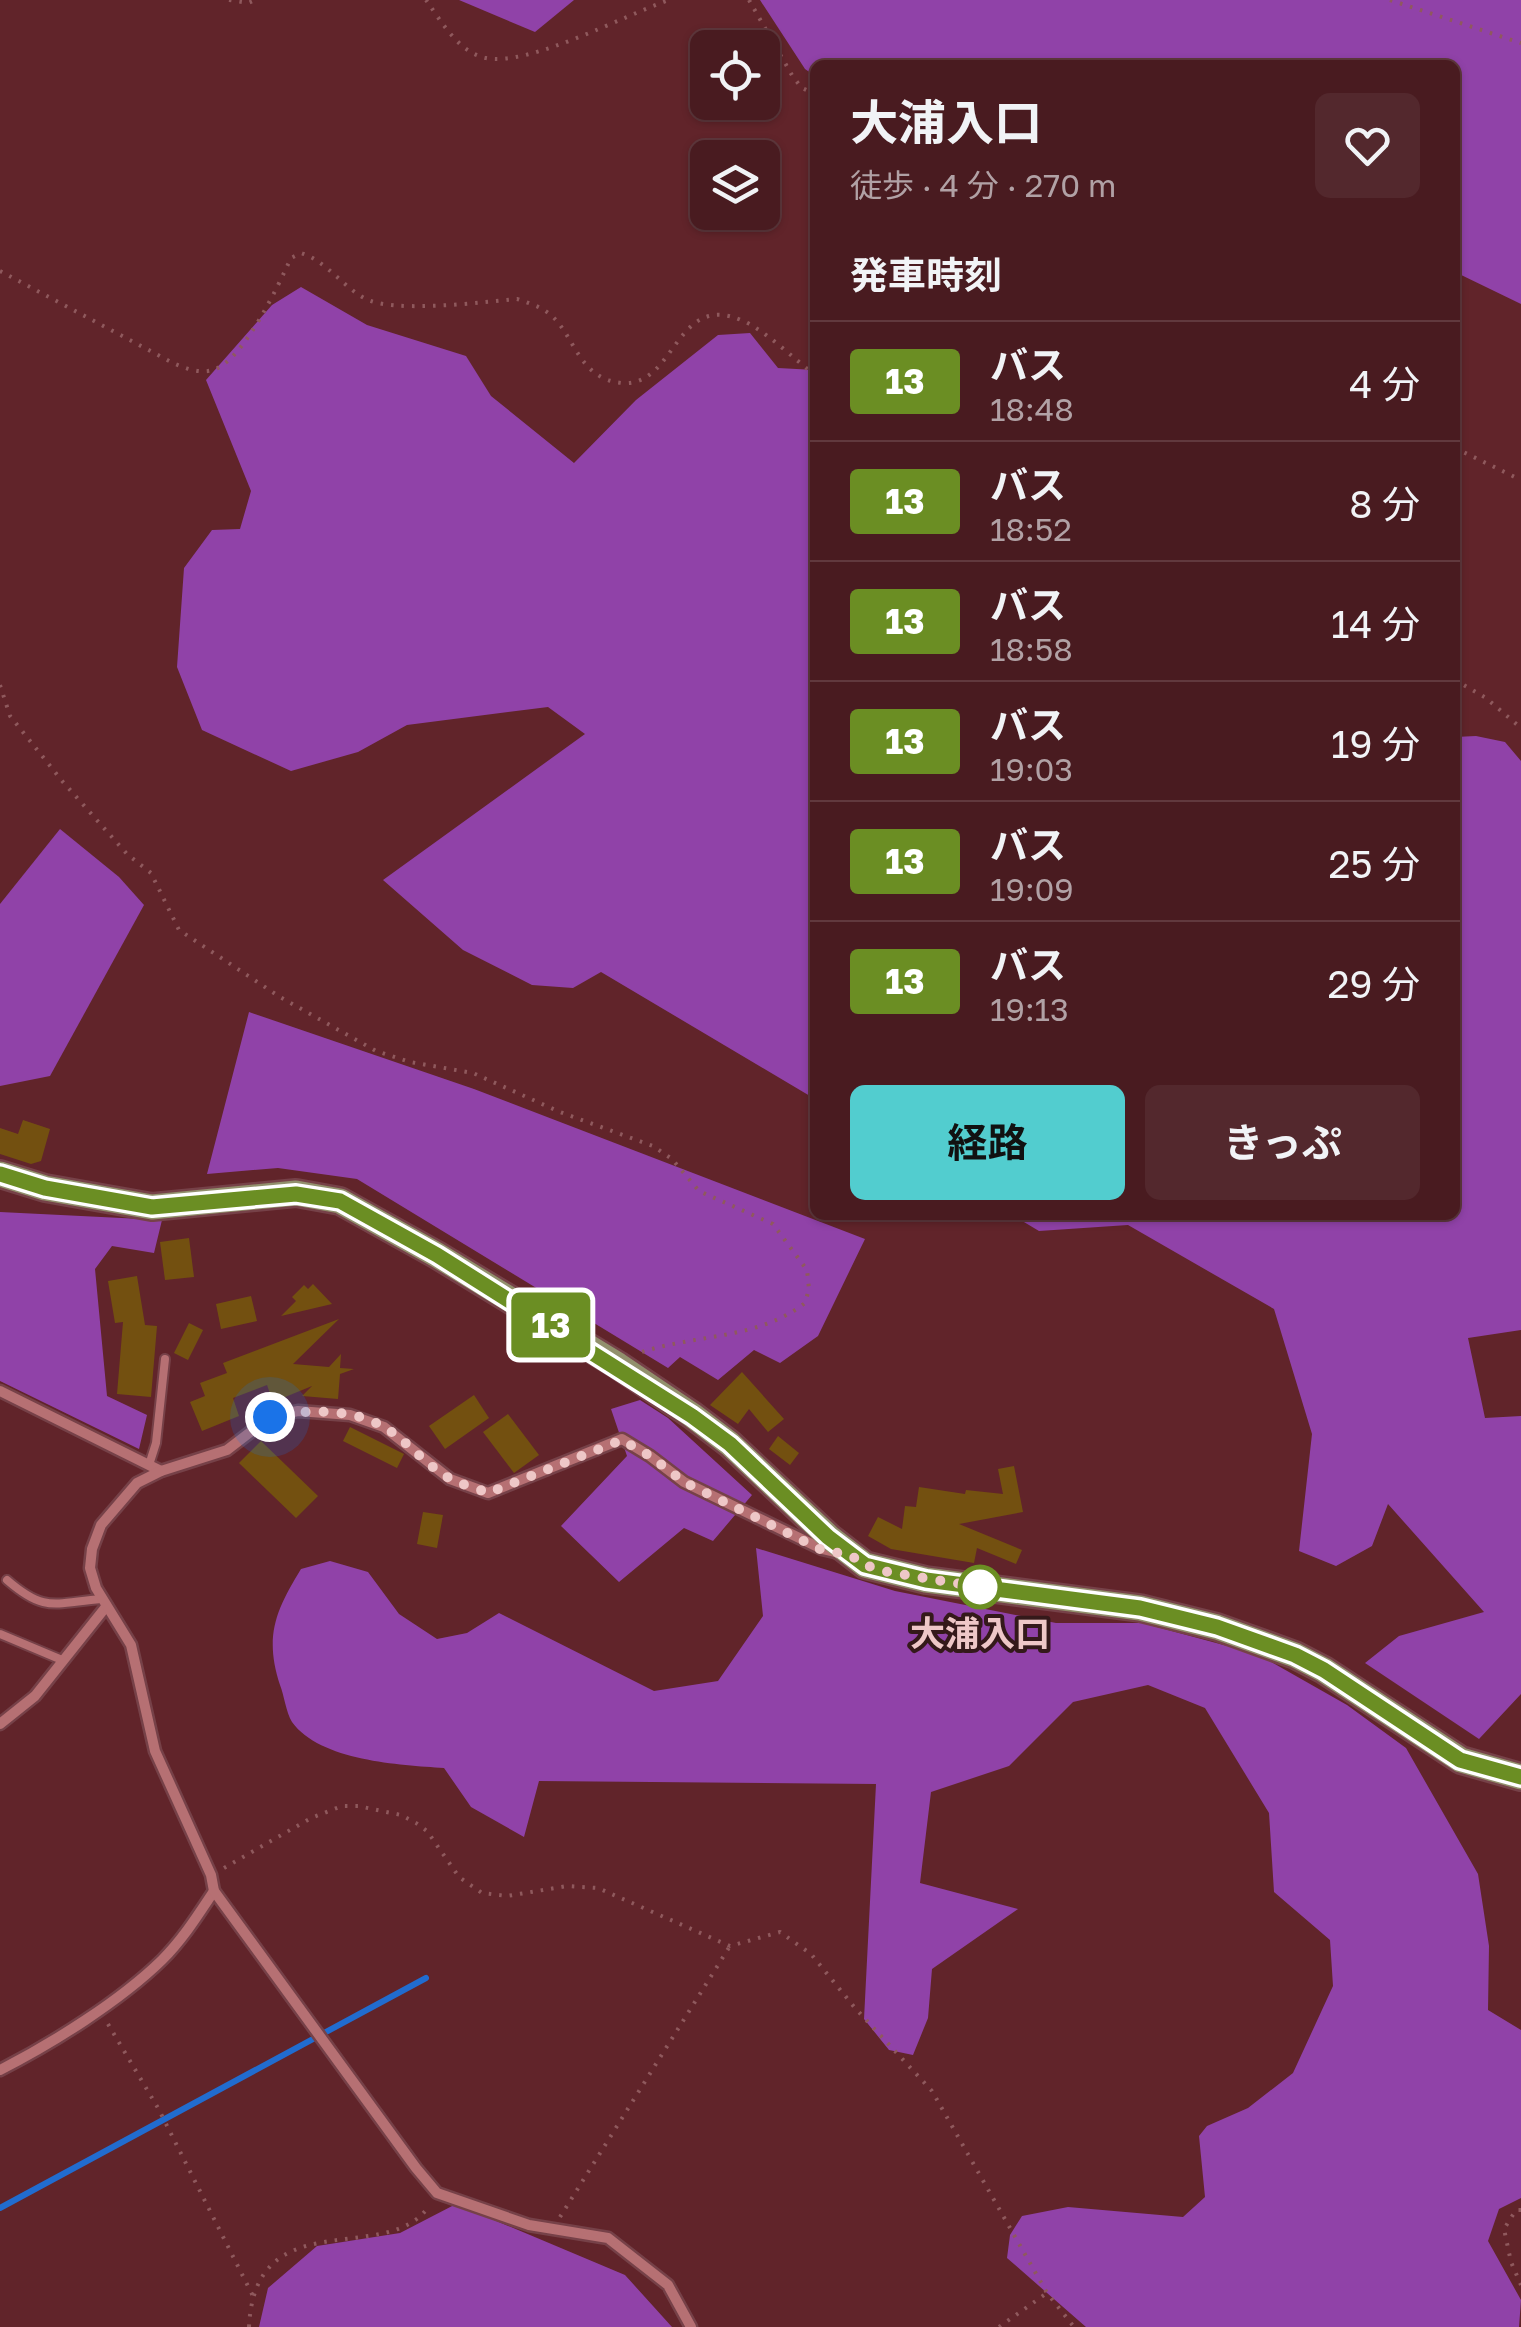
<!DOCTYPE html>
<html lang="ja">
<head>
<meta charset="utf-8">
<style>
  :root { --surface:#491b20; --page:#53282d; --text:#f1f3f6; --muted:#b1a1a5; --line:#61393e; --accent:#52cdcf }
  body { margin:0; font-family:"Golos Text","Noto Sans JP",sans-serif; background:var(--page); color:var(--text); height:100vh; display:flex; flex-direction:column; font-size:38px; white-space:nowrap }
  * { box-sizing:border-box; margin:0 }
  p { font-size:32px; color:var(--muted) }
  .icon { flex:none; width:55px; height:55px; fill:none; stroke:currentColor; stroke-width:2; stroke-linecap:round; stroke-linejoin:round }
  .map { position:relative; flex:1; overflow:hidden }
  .side { position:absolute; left:810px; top:60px; width:650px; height:1160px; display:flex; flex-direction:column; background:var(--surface); border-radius:15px; box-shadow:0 2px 8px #0004,0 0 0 2px var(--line) }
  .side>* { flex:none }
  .badge { padding:0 20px; border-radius:8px; font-size:35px; line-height:65px }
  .controls { position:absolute; left:690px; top:30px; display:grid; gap:20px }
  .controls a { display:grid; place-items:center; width:90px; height:90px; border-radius:15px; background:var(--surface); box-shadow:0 2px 8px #0004,0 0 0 2px var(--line); font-size:50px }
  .you { position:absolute; width:50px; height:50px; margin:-25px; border:8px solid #fff; border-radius:50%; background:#1a73e8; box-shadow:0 0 0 15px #1a73e833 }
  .map>.badge { position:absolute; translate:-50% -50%; box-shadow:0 0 0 5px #fff }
  h2 { padding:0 40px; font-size:38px; line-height:90px }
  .round { display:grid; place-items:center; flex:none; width:105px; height:105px; border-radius:15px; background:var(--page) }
  .headline { display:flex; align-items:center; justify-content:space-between; height:170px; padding:0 40px }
  h1 { font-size:48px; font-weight:700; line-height:75px }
  .action { display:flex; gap:20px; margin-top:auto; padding:20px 40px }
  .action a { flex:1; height:115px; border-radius:15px; background:var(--accent); color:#111; font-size:40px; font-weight:700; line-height:115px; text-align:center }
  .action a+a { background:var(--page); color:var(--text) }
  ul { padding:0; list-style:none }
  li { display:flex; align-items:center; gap:30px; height:120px; padding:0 40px; border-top:2px solid var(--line) }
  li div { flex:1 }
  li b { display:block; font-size:38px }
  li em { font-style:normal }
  li .badge { min-width:110px; font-weight:700; text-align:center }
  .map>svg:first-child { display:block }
  .forest { fill:#9042a8 }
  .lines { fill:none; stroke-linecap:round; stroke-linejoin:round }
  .stream { stroke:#216ccf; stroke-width:6 }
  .building { fill:#735010 }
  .lane-casing { stroke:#764148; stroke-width:12 }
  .street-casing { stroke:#764148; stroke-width:15 }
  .primary-casing { stroke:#764148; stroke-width:30 }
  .path { stroke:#8f595d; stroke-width:4; stroke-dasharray:2.5 8; stroke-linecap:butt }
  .lane { stroke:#b67073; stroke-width:8 }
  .street { stroke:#b67073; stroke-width:10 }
  .primary { stroke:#92906d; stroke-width:25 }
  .line-casing { stroke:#fff; stroke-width:22 }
  .line { stroke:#6b8e23; stroke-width:15 }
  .walk { stroke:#eec7c7; stroke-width:10; stroke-dasharray:0 18 }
  .stop-dot { fill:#fff; stroke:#6b8e23; stroke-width:5 }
  .labels { text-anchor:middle; stroke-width:8; stroke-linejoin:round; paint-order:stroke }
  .stop-label { font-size:35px; font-weight:bold; fill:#eec7c7; stroke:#34191a }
</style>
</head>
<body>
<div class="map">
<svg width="1521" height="2327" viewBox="0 0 1521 2327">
  <rect width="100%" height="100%" fill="#61242a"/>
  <g class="forest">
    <path d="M 459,0 L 574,0 L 535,32 Z"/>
    <path d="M 760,0 L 1521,0 L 1521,304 L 1455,272 L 1455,65 L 815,65 L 815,76 L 805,69 Z"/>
    <path d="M 301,287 L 367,325 L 466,356 L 491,396 L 574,463 L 636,400 L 718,335 L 750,333 L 778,368 L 815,370 L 815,1099 L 601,972 L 573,988 L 532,985 L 463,950 L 383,880 L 585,734 L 548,707 L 407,725 L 358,752 L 291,771 L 202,730 L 177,667 L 184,568 L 212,530 L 240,529 L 251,491 L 206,380 L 272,305 Z"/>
    <path d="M 1476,736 L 1505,742 L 1521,761 L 1521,1330 L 1468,1338 L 1485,1418 L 1521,1416 L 1521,1694 L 1479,1739 L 1365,1663 L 1399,1636 L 1484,1612 L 1388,1504 L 1372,1546 L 1336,1566 L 1299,1551 L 1312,1434 L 1274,1309 L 1128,1225 L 1039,1231 L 1012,1215 L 1455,1215 L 1455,737 Z"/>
    <path d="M 60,829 L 119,877 L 144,905 L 50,1076 L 0,1086 L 0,904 Z"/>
    <path d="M 249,1012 L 474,1089 L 865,1239 L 818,1336 L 780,1363 L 754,1350 L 718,1380 L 680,1357 L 668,1368 L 357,1179 L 278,1168 L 207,1174 Z"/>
    <path d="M 0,1212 L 162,1220 L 154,1253 L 112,1246 L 95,1269 L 107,1396 L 147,1415 L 139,1449 L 0,1381 Z"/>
    <path d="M 640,1400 L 668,1418 L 752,1495 L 713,1541 L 684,1528 L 619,1582 L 561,1526 L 627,1456 L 611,1409 Z"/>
    <path d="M 756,1548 L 895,1591 L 1056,1623 L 1142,1623 L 1257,1654 L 1347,1705 L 1406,1748 L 1478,1874 L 1489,1946 L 1488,2010 L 1521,2030 L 1521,2198 L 1499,2209 L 1488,2241 L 1521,2300 L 1519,2327 L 1086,2327 L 1007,2258 L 1010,2235 L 1022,2216 L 1068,2207 L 1183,2217 L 1205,2197 L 1199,2136 L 1207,2126 L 1248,2108 L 1293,2073 L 1333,1986 L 1330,1940 L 1274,1892 L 1269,1813 L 1205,1708 L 1148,1685 L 1073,1702 L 1009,1766 L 931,1792 L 920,1883 L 1018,1909 L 932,1969 L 928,2018 L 913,2055 L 889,2050 L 864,2019 L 876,1784 L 539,1781 L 524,1837 L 471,1807 L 444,1768 C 400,1765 320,1761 292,1722 C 286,1712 284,1695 280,1685 C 264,1636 276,1610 301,1569 L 330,1561 L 368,1572 L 399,1614 L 437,1639 L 467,1633 L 499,1613 L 654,1691 L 718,1681 L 763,1616 Z"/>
    <path d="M 456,2204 L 625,2275 L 672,2327 L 259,2327 L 268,2288 L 317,2246 L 400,2233 Z"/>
  </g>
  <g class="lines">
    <path class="stream" d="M 0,2208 L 426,1978"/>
  </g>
  <g class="building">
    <path d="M 23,1120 L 50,1129 L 41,1161 L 31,1164 L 0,1154 L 0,1128 L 18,1134 Z"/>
    <path d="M 189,1238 L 194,1277 L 165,1280 L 160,1242 Z"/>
    <path d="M 137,1276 L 145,1325 L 157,1326 L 151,1397 L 117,1394 L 123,1322 L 115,1323 L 108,1281 Z"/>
    <path d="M 313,1284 L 332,1304 L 281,1316 L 296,1301 L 292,1297 L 304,1285 L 308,1289 Z"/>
    <path d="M 251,1296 L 257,1321 L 221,1329 L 216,1304 Z"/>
    <path d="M 339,1319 L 293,1364 L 329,1367 L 341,1354 L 340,1368 L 354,1369 L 340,1374 L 338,1399 L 302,1396 L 312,1386 L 273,1402 L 267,1385 L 233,1398 L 239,1416 L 202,1431 L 190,1402 L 205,1396 L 200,1383 L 227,1373 L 223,1363 Z"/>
    <path d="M 189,1323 L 203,1330 L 188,1360 L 174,1353 Z"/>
    <path d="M 742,1372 L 784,1419 L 768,1432 L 749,1409 L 738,1424 L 710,1405 Z"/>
    <path d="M 474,1395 L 489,1418 L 445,1449 L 429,1426 Z"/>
    <path d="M 508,1414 L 539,1455 L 514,1473 L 483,1432 Z"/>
    <path d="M 350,1427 L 404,1454 L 397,1468 L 343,1441 Z"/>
    <path d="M 778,1436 L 799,1453 L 790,1465 L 769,1449 Z"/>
    <path d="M 261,1441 L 318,1496 L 296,1518 L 239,1463 Z"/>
    <path d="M 1014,1466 L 1023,1512 L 959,1524 L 1022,1550 L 1016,1564 L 977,1548 L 974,1563 L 891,1549 L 868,1536 L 878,1517 L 902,1529 L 905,1506 L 916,1507 L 919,1487 L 965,1494 L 966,1490 L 1003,1494 L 998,1469 Z"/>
    <path d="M 423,1512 L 443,1515 L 437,1548 L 417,1544 Z"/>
  </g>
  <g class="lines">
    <g class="lane-casing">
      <g id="lane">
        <path d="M 149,1465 L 156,1443 L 165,1359"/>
        <path d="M 7,1580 C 45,1613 54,1603 101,1599"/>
        <path d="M 0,1634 L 62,1660"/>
      </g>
    </g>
    <g class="street-casing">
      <g id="street">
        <path d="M 0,1391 L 161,1471"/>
        <path d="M 0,1724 L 35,1696 L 105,1608"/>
        <path d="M 0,2070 C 53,2043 120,2001 162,1960 C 183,1939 198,1915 214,1891"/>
        <path d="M 691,2327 L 668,2285 L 608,2238 L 529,2225 L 437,2193 L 416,2168 L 214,1891 L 211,1875 L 155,1751 L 131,1645 L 96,1588 L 90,1568 L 92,1549 L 101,1525 L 137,1483 L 161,1471 L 227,1450 L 270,1417 L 298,1411 L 350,1415 L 384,1427 L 450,1479 L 488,1493 L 622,1439 L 650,1456 L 684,1482 L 822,1549 L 839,1553"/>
      </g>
    </g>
    <g class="primary-casing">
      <path id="primary" d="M 0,1174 L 45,1188 L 152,1207 L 296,1193 L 340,1201 L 437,1255 L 618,1365 L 692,1415 L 730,1444 L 829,1537 L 865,1565 L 926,1580 L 1140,1608 L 1217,1627 L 1295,1655 L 1324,1670 L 1461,1760 L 1521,1777"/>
    </g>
    <g class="path">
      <path d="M 229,0 L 248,3 L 255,0"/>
      <path d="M 426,0 C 441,21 459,53 486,58 C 528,67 625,15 669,0"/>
      <path d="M 749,0 L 793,77 L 802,88 L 815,94"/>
      <path d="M 1390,0 L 1521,43"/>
      <path d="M 0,271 L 173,363 C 185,368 199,374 213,370 C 243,361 278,286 291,258 L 301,253 C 326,261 341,285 364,298 C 392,314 482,302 517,299 C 529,303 542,307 552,316 C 575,337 579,379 622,383 C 676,387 675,292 741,320 C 764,329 794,359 815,375"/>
      <path d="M 1455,448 L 1521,480"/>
      <path d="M 1455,680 L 1486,698 L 1521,728"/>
      <path d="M 0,685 L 10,716 L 63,782 L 127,854 L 151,873 L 179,930 L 280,997 L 376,1051 L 410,1062 L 473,1073 L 560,1112 L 653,1146 L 672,1159 L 699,1191 L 773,1224 L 807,1270 L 809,1289 L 805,1303 C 758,1340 694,1334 639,1353"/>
      <path d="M 224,1868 L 311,1818 L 342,1806 L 358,1806 L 401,1815 L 416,1823 L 427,1831 L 459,1877 L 482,1893 L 507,1896 L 567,1886 L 598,1888 L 730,1946 L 780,1932 L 811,1954 L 855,2008 L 932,2091 L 1047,2293 L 1074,2327"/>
      <path d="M 108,2024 L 158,2108 L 254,2298"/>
      <path d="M 1521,2210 L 1516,2210 L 1504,2229 L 1511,2262 L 1521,2285"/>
      <path d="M 560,2217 L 730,1946"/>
      <path d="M 249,2327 C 255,2199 387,2268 429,2206"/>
      <path d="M 999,2327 L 1047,2293"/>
    </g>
    <use href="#lane" class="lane"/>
    <use href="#street" class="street"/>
    <use href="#primary" class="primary"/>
  </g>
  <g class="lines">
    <g class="line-casing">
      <path id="line" d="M 0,1174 L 45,1188 L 152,1207 L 296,1194 L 340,1201 L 437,1255 L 692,1416 L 730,1444 L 828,1537 L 865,1565 L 926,1580 L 1140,1608 L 1217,1627 L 1295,1655 L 1324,1670 L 1460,1760 L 1521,1777"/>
    </g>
    <use href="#line" class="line"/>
    <path class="walk" d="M 270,1417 C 306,1409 351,1408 384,1427 C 408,1441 426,1466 451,1479 C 462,1485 476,1488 488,1493 L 622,1440 L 650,1456 L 684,1482 L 822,1550 L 850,1555 L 865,1565 L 888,1572 L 997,1590 L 980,1587"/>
  </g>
  <circle class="stop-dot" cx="980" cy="1587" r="20"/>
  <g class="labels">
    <g class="stop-label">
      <text x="980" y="1646">大浦入口</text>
    </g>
  </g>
</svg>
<div class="controls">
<a><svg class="icon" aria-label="locate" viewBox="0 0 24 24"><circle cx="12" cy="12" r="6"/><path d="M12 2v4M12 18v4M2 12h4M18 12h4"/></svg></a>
<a><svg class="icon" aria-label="layers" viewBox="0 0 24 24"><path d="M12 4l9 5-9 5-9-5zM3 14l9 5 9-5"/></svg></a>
</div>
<div class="you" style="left:270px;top:1417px"></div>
<b class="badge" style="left:551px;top:1325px;background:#6b8e23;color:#fff">13</b>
<section class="side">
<div class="headline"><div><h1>大浦入口</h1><p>徒歩 · 4 分 · 270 m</p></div><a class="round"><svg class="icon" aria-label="heart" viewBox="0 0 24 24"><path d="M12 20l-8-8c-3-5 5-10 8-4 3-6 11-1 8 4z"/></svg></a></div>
<h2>発車時刻</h2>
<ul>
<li><span class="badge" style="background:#6b8e23;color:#fff">13</span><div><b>バス</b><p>18:48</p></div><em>4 分</em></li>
<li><span class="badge" style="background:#6b8e23;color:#fff">13</span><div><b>バス</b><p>18:52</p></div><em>8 分</em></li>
<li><span class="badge" style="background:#6b8e23;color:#fff">13</span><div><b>バス</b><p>18:58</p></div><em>14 分</em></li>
<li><span class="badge" style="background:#6b8e23;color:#fff">13</span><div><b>バス</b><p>19:03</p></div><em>19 分</em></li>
<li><span class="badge" style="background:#6b8e23;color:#fff">13</span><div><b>バス</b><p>19:09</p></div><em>25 分</em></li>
<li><span class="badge" style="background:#6b8e23;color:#fff">13</span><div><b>バス</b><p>19:13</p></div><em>29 分</em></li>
</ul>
<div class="action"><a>経路</a><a>きっぷ</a></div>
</section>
</div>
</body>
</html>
